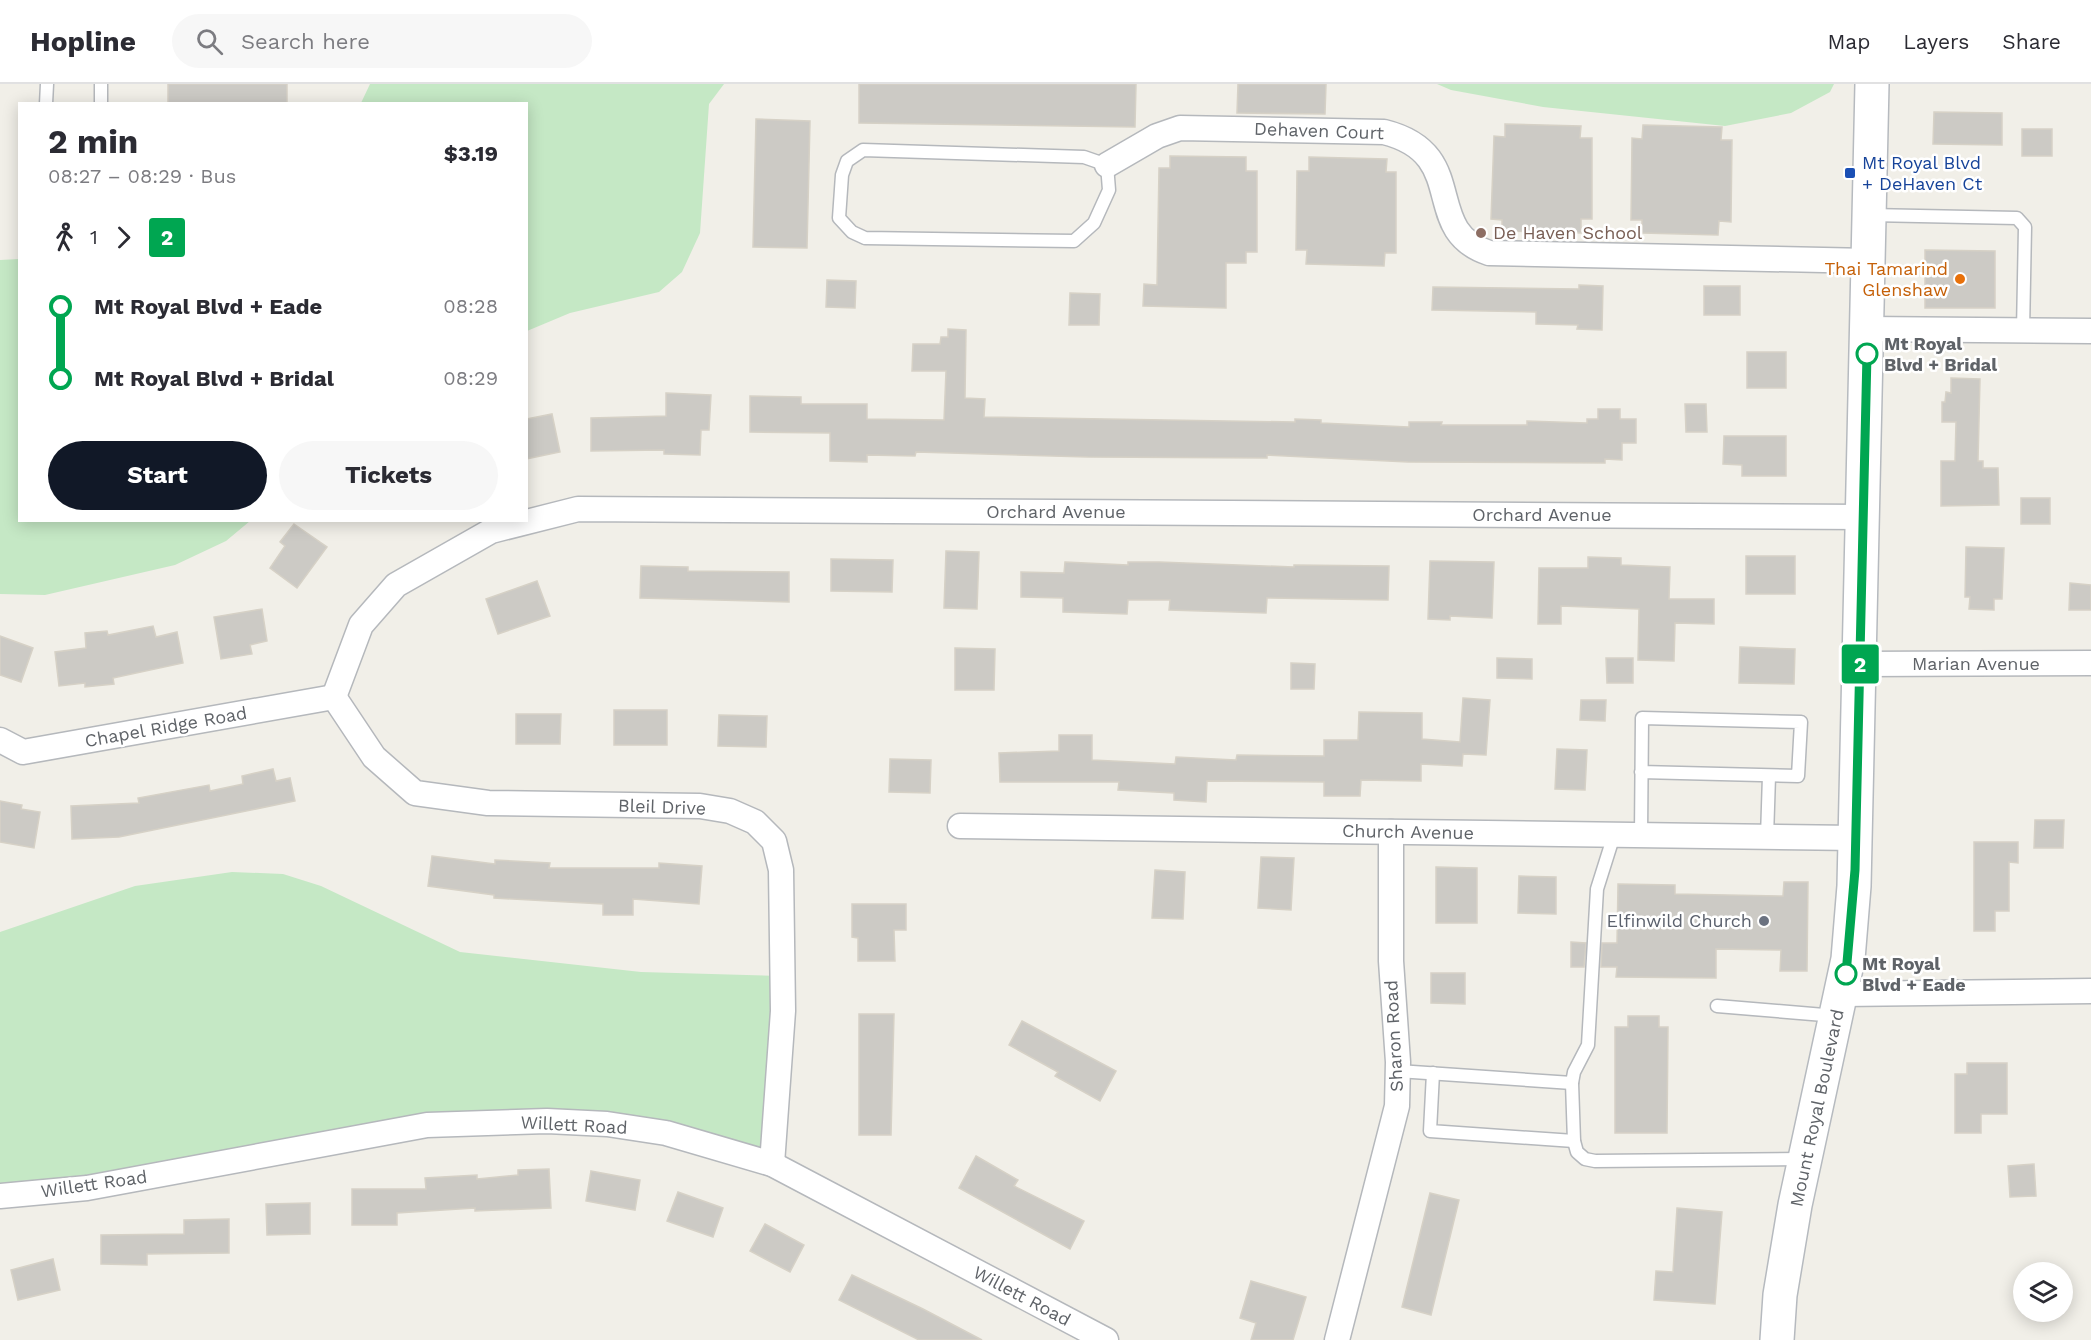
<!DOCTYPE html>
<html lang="en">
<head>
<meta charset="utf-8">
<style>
  :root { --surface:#fff; --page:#f7f7f7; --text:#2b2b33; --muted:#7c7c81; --line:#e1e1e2; --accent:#111827 }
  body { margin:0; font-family:"Work Sans",sans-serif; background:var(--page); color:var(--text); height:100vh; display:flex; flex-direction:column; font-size:22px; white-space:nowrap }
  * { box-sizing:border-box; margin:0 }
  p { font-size:20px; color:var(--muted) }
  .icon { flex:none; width:33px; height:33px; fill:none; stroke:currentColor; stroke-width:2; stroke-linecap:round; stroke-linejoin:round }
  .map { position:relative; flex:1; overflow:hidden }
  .side { position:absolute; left:18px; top:18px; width:510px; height:420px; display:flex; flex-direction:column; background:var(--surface); border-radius:0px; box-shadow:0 3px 15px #0003 }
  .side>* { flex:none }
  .badge { padding:0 12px; border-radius:4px; font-size:21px; line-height:39px }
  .tools { position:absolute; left:2013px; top:1178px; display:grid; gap:12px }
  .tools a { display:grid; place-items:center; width:60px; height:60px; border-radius:50%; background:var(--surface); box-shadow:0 3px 15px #0003; font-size:30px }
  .map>.badge { position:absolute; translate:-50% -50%; box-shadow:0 0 0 3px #fff }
  .legs { display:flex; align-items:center; gap:9px; height:66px; padding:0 30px; font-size:20px }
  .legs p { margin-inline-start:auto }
  .headline { display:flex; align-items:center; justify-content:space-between; height:102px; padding:0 30px }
  h1 { font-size:33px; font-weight:700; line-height:45px }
  .primary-button { display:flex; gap:12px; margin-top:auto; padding:12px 30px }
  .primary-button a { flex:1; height:69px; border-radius:36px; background:var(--accent); color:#fff; font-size:24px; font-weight:700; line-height:69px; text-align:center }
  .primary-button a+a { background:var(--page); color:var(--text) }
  ul { padding:0 30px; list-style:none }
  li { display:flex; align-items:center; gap:21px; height:72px; font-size:22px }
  li i { display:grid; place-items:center; width:9px; height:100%; margin:0 8px; background:currentColor }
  li i::after { content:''; width:15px; height:15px; margin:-8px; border:4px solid; border-radius:50%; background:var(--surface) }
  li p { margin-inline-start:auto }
  li:first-child i { background:linear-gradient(#0000 50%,currentColor 0) }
  li:last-child i { background:linear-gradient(currentColor 50%,#0000 0) }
  header { display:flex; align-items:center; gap:36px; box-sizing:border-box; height:84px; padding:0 30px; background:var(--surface); border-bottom:2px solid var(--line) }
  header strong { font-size:28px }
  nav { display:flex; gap:33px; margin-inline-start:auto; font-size:21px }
  .search { width:420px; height:54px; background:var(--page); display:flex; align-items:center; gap:15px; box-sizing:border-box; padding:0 21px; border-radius:33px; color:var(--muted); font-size:22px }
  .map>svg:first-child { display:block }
  .green { fill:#c5e8c5 }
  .building { fill:#cccac5; stroke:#d6d1c6; stroke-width:1.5 }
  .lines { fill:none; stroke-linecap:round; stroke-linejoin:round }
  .lane-casing { stroke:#b5b8bc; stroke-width:15 }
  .street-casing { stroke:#b5b8bc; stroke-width:27 }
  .secondary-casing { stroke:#b6babf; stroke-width:36 }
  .lane { stroke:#fff; stroke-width:12 }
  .street { stroke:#fff; stroke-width:24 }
  .secondary { stroke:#fff; stroke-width:33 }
  .line-1-casing { stroke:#fff; stroke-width:14 }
  .line-1 { stroke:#00a651; stroke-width:9 }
  .transit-dot { fill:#1a4fb4; stroke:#fff; stroke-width:2 }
  .education-dot { fill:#8d6e63; stroke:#fff; stroke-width:2 }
  .food-dot { fill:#e8710a; stroke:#fff; stroke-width:2 }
  .stop-1-dot { fill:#fff; stroke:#00a651; stroke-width:3 }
  .worship-dot { fill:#6b7280; stroke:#fff; stroke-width:2 }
  .labels { text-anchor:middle; stroke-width:5; stroke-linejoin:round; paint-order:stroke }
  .street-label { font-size:18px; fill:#5f6368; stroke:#fff }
  .transit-label { font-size:18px; fill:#164399; stroke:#fff; text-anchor:start }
  .education-label { font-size:18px; fill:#785e54; stroke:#fff; text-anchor:start }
  .food-label { font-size:18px; fill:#c56008; stroke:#fff; text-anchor:end }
  .stop-label { font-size:18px; font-weight:bold; fill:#5f6368; stroke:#fff; text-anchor:start }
  .worship-label { font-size:18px; fill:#5b616d; stroke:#fff; text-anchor:end }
</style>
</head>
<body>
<header>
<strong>Hopline</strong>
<div class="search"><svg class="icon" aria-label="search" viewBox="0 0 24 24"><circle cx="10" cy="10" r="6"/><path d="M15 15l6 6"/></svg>Search here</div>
<nav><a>Map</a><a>Layers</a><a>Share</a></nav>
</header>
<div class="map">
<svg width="2091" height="1256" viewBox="0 0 2091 1256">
  <rect width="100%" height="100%" fill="#f1efe8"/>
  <g class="green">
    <path d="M 370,0 L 724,0 L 709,20 L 700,149 L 682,188 L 659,208 L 570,229 L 527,247 L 526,20 L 361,19 Z"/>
    <path d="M 1437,0 L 1834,0 L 1830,8 L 1791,29 L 1725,42 L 1543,23 L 1451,6 Z"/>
    <path d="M 19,175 L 20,436 L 250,437 L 226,457 L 175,481 L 45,511 L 0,510 L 0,176 Z"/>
    <path d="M 232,788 L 283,790 L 321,802 L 460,868 L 641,888 L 783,892 L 772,1080 L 666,1049 L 428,1041 L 0,1112 L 0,848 L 135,802 Z"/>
  </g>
  <g class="building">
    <rect x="168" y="0" width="119" height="20"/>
    <path d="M 859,0 L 1136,0 L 1135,43 L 859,39 Z"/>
    <path d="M 1238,0 L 1326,0 L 1325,30 L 1237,29 Z"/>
    <path d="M 1934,28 L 2002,29 L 2002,61 L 1933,60 Z"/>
    <path d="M 756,35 L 810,37 L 807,164 L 753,163 Z"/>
    <path d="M 1505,40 L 1581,42 L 1580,54 L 1592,54 L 1592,135 L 1581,135 L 1581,149 L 1502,147 L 1502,136 L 1491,135 L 1494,52 L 1505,53 Z"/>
    <path d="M 1643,41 L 1722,43 L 1721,56 L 1732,56 L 1731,138 L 1719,137 L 1718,151 L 1642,149 L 1642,136 L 1631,136 L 1632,54 L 1642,55 Z"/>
    <rect x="2022" y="45" width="30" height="27"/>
    <path d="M 1170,72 L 1246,73 L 1246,87 L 1257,87 L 1257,168 L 1246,168 L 1246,179 L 1226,179 L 1226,224 L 1143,222 L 1144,200 L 1157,201 L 1159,84 L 1170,84 Z"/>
    <path d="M 1309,73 L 1387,75 L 1386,88 L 1396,88 L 1396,169 L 1385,169 L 1384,182 L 1306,180 L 1307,166 L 1296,166 L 1297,87 L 1309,87 Z"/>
    <path d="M 1925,166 L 1995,167 L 1995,224 L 1925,224 Z"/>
    <path d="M 827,196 L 856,197 L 855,224 L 826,223 Z"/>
    <path d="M 1579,201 L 1603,202 L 1602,246 L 1577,245 L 1578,241 L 1536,240 L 1536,228 L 1432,226 L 1433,203 L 1579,205 Z"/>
    <rect x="1704" y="202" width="36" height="29"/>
    <path d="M 1070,209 L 1100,210 L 1099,241 L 1069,241 Z"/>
    <path d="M 948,245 L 966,246 L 965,314 L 985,315 L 984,333 L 1295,338 L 1295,335 L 1321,336 L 1321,339 L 1409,343 L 1409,338 L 1442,338 L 1441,341 L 1527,341 L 1527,337 L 1587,339 L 1587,335 L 1598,335 L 1598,325 L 1620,325 L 1620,335 L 1636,335 L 1636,359 L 1622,359 L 1622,376 L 1605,375 L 1605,379 L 1408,378 L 1267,371 L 1267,374 L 1088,373 L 916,368 L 915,372 L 867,371 L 867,378 L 830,377 L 830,349 L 750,348 L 750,312 L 801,313 L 801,320 L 867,320 L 867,335 L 944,336 L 946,287 L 912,287 L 913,260 L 940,260 L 941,253 L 948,253 Z"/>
    <rect x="1747" y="268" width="39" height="36"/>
    <path d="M 1951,294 L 1980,295 L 1978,377 L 1983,377 L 1983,384 L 1998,384 L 1999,421 L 1941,422 L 1941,377 L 1955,377 L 1956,338 L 1942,338 L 1942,318 L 1945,318 L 1946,308 L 1951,309 Z"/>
    <path d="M 666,309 L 711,311 L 709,346 L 701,346 L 700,371 L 664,370 L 664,366 L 591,367 L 591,334 L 666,332 Z"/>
    <path d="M 1685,320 L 1706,320 L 1707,348 L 1686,348 Z"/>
    <path d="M 552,330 L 560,368 L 526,375 L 526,335 Z"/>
    <path d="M 1724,352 L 1786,352 L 1786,392 L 1742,392 L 1742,381 L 1723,380 Z"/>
    <rect x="2021" y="414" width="29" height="26"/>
    <path d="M 294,440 L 327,463 L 297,504 L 270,484 L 285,462 L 280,458 Z"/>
    <path d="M 1966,463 L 2004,464 L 2002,515 L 1994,515 L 1994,526 L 1969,525 L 1970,513 L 1965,513 Z"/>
    <path d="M 946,467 L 979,468 L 977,525 L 944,524 Z"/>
    <rect x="1746" y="472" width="49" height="38"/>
    <path d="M 1588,473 L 1621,474 L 1621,481 L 1670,483 L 1669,515 L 1714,515 L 1714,540 L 1675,539 L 1674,577 L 1638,576 L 1639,525 L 1561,522 L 1561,540 L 1538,540 L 1539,484 L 1588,484 Z"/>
    <path d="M 831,475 L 893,476 L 892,508 L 831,507 Z"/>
    <path d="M 1430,477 L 1494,478 L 1492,534 L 1450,532 L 1450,536 L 1428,535 Z"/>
    <path d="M 1065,478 L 1128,481 L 1128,478 L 1159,478 L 1294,483 L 1294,481 L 1389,482 L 1388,516 L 1267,514 L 1266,529 L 1169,526 L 1170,516 L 1128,516 L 1127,530 L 1063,528 L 1063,514 L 1021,513 L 1021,488 L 1064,489 Z"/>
    <path d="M 641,482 L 688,483 L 688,487 L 789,488 L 789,518 L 640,514 Z"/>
    <path d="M 537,497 L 550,532 L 498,550 L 486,515 Z"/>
    <path d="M 2070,499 L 2091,501 L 2091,526 L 2069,526 Z"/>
    <path d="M 262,525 L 267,557 L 250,561 L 252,570 L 221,575 L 214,533 Z"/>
    <path d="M 153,542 L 156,553 L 177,548 L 183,579 L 113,594 L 114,600 L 85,603 L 85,599 L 59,602 L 55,568 L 86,564 L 85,549 L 107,547 L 108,551 Z"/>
    <path d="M 0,552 L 33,564 L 21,598 L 0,591 Z"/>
    <path d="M 1740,563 L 1795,565 L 1794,600 L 1739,599 Z"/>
    <path d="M 955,564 L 995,565 L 994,606 L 955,606 Z"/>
    <path d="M 1497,574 L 1532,575 L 1532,595 L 1497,594 Z"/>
    <path d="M 1606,574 L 1633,574 L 1633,599 L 1607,599 Z"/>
    <path d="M 1291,579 L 1315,580 L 1314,605 L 1291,605 Z"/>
    <path d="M 1463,614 L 1490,616 L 1486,671 L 1463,670 L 1462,682 L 1421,680 L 1421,697 L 1361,696 L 1360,712 L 1324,712 L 1324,698 L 1207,697 L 1206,718 L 1174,716 L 1174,709 L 1118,706 L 1119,698 L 1000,698 L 999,669 L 1059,667 L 1059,651 L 1092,651 L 1092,676 L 1175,680 L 1176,673 L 1236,676 L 1237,671 L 1324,672 L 1324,656 L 1358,656 L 1359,628 L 1422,629 L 1422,655 L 1460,658 Z"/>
    <path d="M 1581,616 L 1606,616 L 1605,637 L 1580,636 Z"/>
    <rect x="614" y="626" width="53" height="35"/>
    <path d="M 516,630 L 561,630 L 560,660 L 516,660 Z"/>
    <path d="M 719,631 L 767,632 L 766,663 L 718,662 Z"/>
    <path d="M 1557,665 L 1587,666 L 1585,706 L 1555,705 Z"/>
    <path d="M 890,675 L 931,676 L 930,709 L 889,708 Z"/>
    <path d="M 273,685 L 276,697 L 290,694 L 295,717 L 119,753 L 72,755 L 71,722 L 139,719 L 138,714 L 209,701 L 210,707 L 243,700 L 242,692 Z"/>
    <path d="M 0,717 L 22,721 L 21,725 L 40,728 L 34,764 L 0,758 Z"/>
    <path d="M 2035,736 L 2064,736 L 2063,764 L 2034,764 Z"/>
    <path d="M 1974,758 L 2018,758 L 2018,779 L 2009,778 L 2009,827 L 1995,827 L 1995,847 L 1974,847 Z"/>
    <path d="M 432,772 L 495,780 L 495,776 L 550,779 L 549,784 L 659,784 L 659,779 L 702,782 L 699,820 L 633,815 L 633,831 L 603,831 L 603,820 L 494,814 L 494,811 L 428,802 Z"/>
    <path d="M 1261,773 L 1294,774 L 1291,826 L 1258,824 Z"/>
    <path d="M 1436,783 L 1477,784 L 1477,839 L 1436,839 Z"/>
    <path d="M 1155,786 L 1185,788 L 1183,835 L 1152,834 Z"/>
    <path d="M 1519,792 L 1556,793 L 1556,830 L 1518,829 Z"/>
    <path d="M 1784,798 L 1808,798 L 1807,887 L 1780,887 L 1781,866 L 1716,865 L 1716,894 L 1616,893 L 1617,883 L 1601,883 L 1602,859 L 1617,859 L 1618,800 L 1675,801 L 1675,810 L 1783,812 Z"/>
    <path d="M 852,820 L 906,820 L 906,846 L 894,846 L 895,877 L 858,877 L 858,854 L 852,853 Z"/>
    <path d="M 1571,858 L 1586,859 L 1584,883 L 1571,883 Z"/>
    <path d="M 1431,889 L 1465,889 L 1465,920 L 1431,919 Z"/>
    <path d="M 859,930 L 894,930 L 891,1051 L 859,1051 Z"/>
    <path d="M 1628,932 L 1659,932 L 1659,943 L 1668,943 L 1667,1049 L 1615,1049 L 1615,943 L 1628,943 Z"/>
    <path d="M 1022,937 L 1116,987 L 1100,1017 L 1055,992 L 1058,988 L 1009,961 Z"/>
    <path d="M 1967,979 L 2007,979 L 2007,1030 L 1981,1030 L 1981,1049 L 1955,1049 L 1955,990 L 1967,990 Z"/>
    <path d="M 976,1072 L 1018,1096 L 1014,1102 L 1084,1137 L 1070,1165 L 959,1104 Z"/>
    <path d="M 2034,1080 L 2036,1112 L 2010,1113 L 2008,1082 Z"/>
    <path d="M 549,1085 L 551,1124 L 475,1127 L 475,1124 L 397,1129 L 397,1141 L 352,1141 L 352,1105 L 426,1105 L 425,1094 L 477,1091 L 477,1095 L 518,1091 L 518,1086 Z"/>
    <path d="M 591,1087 L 640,1096 L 635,1126 L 586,1117 Z"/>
    <path d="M 678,1108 L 723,1124 L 713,1153 L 667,1137 Z"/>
    <path d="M 1430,1109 L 1459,1116 L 1431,1231 L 1402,1223 Z"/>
    <path d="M 310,1119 L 310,1150 L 267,1151 L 266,1120 Z"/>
    <path d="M 1677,1124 L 1722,1128 L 1715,1220 L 1654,1216 L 1656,1187 L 1673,1188 Z"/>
    <path d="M 229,1135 L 229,1169 L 147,1170 L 147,1181 L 101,1180 L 101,1151 L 184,1150 L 184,1136 Z"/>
    <path d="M 765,1140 L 804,1161 L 790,1188 L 750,1167 Z"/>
    <path d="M 53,1175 L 60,1206 L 18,1216 L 11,1186 Z"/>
    <path d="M 852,1191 L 923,1225 L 982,1256 L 919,1256 L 839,1216 Z"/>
    <path d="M 1251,1197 L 1306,1213 L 1293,1256 L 1251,1256 L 1256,1239 L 1240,1234 Z"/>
  </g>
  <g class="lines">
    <g class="lane-casing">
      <g id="lane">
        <path d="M 46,20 L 47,0"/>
        <path d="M 101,20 L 101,0"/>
        <path d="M 863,66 L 1084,73 L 1107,81 L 1109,106 L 1094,139 L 1074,157 L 865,154 L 852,148 L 839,134 L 842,91 L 847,77 Z"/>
        <path d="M 1870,131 L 2017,134 L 2025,143 L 2023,247"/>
        <path d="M 1641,688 L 1798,692 L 1801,638 L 1642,634 L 1641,751"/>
        <path d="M 1614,751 L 1597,805 L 1588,961 L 1574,988 L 1572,999 L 1574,1057 L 1577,1068 L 1585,1075 L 1595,1077 L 1804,1075"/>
        <path d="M 1767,753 L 1769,692"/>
        <path d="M 1717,922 L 1836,932"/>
        <path d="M 1398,987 L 1572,999"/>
        <path d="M 1433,989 L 1430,1047 L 1574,1057"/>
      </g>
    </g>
    <g class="street-casing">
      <g id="street">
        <path d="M 1107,81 L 1157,52 L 1180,44 L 1384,48 C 1472,70 1419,146 1489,169 L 1869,177"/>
        <path d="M 1867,245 L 2091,247"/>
        <path d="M 1860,580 L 2091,579"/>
        <path d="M 334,613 L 361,541 L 396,501 L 491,447 L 578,425 L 1864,433"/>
        <path d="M 334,613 L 374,673 L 415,709 L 488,719 L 700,722 L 730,727 L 755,738 L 774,757 L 781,786 L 783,927 L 772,1080"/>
        <path d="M 0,656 L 23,668 L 334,613"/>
        <path d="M 960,742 L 1856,754"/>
        <path d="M 1842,910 L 2091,907"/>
        <path d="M 0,1112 L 87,1104 L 427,1041 L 547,1037 L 607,1040 L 666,1049 L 772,1080 L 1106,1256"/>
        <path d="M 1337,1256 L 1397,1022 L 1398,978 L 1391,877 L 1391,748"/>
      </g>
    </g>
    <g class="secondary-casing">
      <path id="secondary" d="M 1777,1256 L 1780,1211 L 1795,1121 L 1848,875 L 1854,802 L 1872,0"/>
    </g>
    <use href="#lane" class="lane"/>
    <use href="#street" class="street"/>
    <use href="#secondary" class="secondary"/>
  </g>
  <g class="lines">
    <g class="line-1-casing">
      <path id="line-1" d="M 1846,890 L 1855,786 L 1867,270"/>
    </g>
    <use href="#line-1" class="line-1"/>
  </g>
  <rect class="transit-dot" x="1844" y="83" width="12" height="12" rx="3"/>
  <circle class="education-dot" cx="1481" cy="149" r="6"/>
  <circle class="food-dot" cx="1960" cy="195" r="6"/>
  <g class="stop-1-dot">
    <circle cx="1867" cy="270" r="10"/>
    <circle cx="1846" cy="890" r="10"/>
  </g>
  <circle class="worship-dot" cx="1764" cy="837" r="6"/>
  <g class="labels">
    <g class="street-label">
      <text transform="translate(1319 47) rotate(2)" y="6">Dehaven Court</text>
      <text x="1056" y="434">Orchard Avenue</text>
      <text x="1542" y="437">Orchard Avenue</text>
      <text x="1976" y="586">Marian Avenue</text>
      <text transform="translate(166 643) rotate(-10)" y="6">Chapel Ridge Road</text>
      <text transform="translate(662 723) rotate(2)" y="6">Bleil Drive</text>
      <text transform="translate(1408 748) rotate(1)" y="6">Church Avenue</text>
      <text transform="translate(1394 952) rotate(-93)" y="6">Sharon Road</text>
      <text transform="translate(1817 1024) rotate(-78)" y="6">Mount Royal Boulevard</text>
      <text transform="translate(574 1041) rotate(3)" y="6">Willett Road</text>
      <text transform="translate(94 1100) rotate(-8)" y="6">Willett Road</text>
      <text transform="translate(1022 1212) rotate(28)" y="6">Willett Road</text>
    </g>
    <g class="transit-label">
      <text x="1862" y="85">Mt Royal Blvd<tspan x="1862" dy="21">+ DeHaven Ct</tspan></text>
    </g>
    <g class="education-label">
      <text x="1493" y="155">De Haven School</text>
    </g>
    <g class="food-label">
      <text x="1948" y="191">Thai Tamarind<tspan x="1948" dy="21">Glenshaw</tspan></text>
    </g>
    <g class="stop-label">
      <text x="1884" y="266">Mt Royal<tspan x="1884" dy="21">Blvd + Bridal</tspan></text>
      <text x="1862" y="886">Mt Royal<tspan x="1862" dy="21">Blvd + Eade</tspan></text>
    </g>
    <g class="worship-label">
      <text x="1752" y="843">Elfinwild Church</text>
    </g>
  </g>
</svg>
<div class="tools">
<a><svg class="icon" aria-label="layers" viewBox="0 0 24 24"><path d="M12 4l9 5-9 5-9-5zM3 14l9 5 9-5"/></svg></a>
</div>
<b class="badge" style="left:1860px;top:580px;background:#00a651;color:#fff">2</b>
<section class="side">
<div class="headline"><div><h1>2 min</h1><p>08:27 – 08:29 · Bus</p></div><b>$3.19</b></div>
<div class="legs"><svg class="icon" aria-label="walk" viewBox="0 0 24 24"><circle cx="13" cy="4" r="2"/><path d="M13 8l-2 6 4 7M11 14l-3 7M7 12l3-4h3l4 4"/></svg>1<svg class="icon" aria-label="forward" viewBox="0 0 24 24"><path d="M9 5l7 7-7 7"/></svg><b class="badge" style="background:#00a651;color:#fff">2</b></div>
<ul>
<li><i style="color:#00a651"></i><b>Mt Royal Blvd + Eade</b><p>08:28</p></li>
<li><i style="color:#00a651"></i><b>Mt Royal Blvd + Bridal</b><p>08:29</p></li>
</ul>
<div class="primary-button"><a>Start</a><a>Tickets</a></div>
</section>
</div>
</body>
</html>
